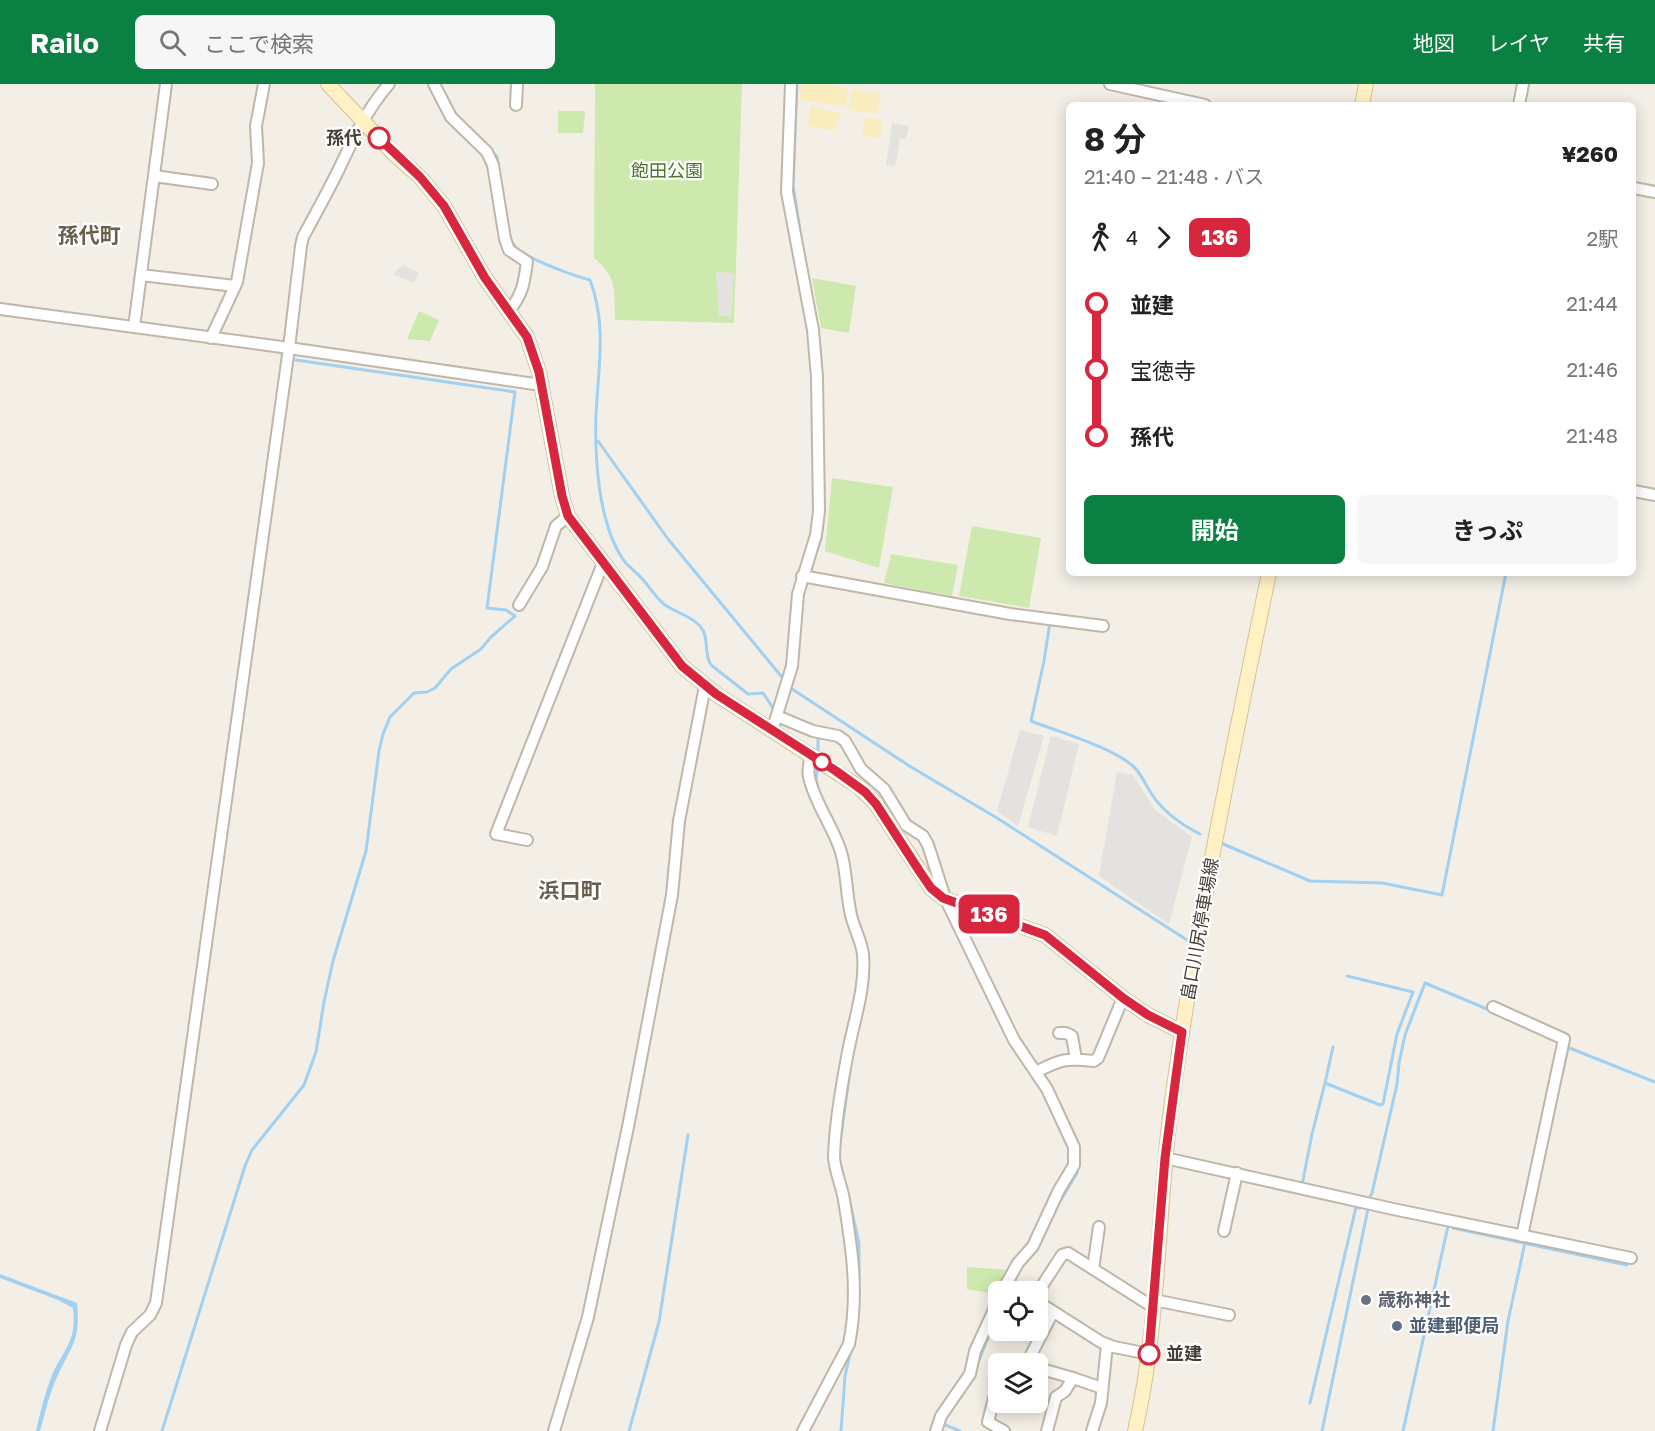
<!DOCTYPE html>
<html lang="ja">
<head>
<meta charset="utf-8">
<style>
  :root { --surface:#fff; --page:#f6f6f6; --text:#222; --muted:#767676; --accent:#0b8043 }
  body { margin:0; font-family:"Golos Text","Noto Sans JP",sans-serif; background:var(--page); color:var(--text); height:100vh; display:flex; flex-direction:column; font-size:22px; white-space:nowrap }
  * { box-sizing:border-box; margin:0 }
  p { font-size:20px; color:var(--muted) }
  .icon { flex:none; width:33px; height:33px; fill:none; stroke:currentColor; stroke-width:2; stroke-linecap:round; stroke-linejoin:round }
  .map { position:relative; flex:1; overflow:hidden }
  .drawer { position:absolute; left:1066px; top:18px; width:570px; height:474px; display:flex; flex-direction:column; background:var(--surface); border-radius:9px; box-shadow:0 3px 15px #0003 }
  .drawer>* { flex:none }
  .badge { padding:0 12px; border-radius:9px; font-size:21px; line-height:39px }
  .fabs { position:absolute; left:988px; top:1197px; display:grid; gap:12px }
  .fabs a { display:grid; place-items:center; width:60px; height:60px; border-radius:9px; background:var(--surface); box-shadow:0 3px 15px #0003; font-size:30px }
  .map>.badge { position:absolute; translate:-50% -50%; box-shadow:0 0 0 3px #fff }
  .legs { display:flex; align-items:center; gap:9px; height:66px; padding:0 18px; font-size:20px }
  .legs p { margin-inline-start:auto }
  .headline { display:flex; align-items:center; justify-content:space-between; height:102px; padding:0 18px }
  h1 { font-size:33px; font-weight:700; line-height:45px }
  .cta { display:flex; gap:12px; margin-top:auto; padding:12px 18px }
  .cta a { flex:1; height:69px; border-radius:9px; background:var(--accent); color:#fff; font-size:24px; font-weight:700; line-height:69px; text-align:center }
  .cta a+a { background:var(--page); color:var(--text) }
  ul { padding:0 18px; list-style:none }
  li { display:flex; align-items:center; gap:21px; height:66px; font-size:22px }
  li i { display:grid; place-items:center; width:9px; height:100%; margin:0 8px; background:currentColor }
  li i::after { content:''; width:15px; height:15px; margin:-8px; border:4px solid; border-radius:50%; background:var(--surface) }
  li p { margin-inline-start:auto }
  li:first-child i { background:linear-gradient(#0000 50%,currentColor 0) }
  li:last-child i { background:linear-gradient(currentColor 50%,#0000 0) }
  header { display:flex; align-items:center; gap:36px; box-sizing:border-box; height:84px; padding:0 30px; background:var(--accent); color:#fff }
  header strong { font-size:28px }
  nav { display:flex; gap:33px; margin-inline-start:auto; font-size:21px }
  .search { width:420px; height:54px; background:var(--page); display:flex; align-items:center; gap:15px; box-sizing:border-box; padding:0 21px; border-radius:9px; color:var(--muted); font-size:22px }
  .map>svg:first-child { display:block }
  .green { fill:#cee9ad }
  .sand { fill:#f9edc0 }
  .parking { fill:#e4e2de }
  .water { fill:#a0d0f2 }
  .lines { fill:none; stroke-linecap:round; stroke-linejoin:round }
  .stream { stroke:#a0d0f2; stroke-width:3 }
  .minor-casing { stroke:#bfb7a8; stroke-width:14 }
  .secondary-casing { stroke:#d5c394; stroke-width:16 }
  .minor { stroke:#fff; stroke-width:10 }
  .secondary { stroke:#fff1c4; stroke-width:14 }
  .line-1-casing { stroke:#fff; stroke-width:14 }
  .line-1 { stroke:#d7263d; stroke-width:9 }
  .stop-1-dot { fill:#fff; stroke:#d7263d; stroke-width:3 }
  .worship-dot { fill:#6b7280; stroke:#fff; stroke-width:2 }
  .service-dot { fill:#5c6f8a; stroke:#fff; stroke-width:2 }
  .labels { text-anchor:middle; stroke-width:4.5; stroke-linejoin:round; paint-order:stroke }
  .stop-label { font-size:18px; font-weight:bold; fill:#463f35; stroke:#fff; text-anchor:end }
  .park-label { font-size:18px; fill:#467a27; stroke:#fff }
  .street-label { font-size:18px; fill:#463f35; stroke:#fff }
  .worship-label { font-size:18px; font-weight:bold; fill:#5b616d; stroke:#fff; text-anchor:start }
  .service-label { font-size:18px; font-weight:bold; fill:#4e5e75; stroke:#fff; text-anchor:start }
  .quarter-label { font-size:21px; font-weight:bold; fill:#695e4c; stroke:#fff }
</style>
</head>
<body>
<header>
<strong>Railo</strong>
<div class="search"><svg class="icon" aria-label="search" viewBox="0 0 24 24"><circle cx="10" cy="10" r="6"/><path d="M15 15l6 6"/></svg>ここで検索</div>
<nav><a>地図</a><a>レイヤ</a><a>共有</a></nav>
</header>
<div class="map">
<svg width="1655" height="1347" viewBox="0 0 1655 1347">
  <rect width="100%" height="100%" fill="#f3efe6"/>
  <g class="green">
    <path d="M 595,0 L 742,0 L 734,239 L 615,236 C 614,208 618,193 594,174 Z"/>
    <path d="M 558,27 L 585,27 L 583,49 L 558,49 Z"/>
    <path d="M 812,194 L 856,202 L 849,249 L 821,244 Z"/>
    <path d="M 419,227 L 439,236 L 430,257 L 407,255 Z"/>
    <path d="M 832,394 L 893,403 L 879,484 L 825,467 Z"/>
    <path d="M 972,442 L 1041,454 L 1029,524 L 959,512 Z"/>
    <path d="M 891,470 L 958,481 L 952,512 L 884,499 Z"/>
    <path d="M 967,1183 L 1011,1186 L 999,1211 L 967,1205 Z"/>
  </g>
  <g class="sand">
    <path d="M 801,0 L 826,0 L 848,4 L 846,23 L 800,16 Z"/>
    <path d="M 852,5 L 881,10 L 877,30 L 848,26 Z"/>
    <path d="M 811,22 L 841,30 L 834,47 L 807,42 Z"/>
    <path d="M 866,33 L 883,36 L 880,55 L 862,52 Z"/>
  </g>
  <g class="parking">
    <path d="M 892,39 L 909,42 L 906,55 L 900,55 L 895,82 L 886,81 Z"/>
    <path d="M 403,181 L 419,189 L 414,199 L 393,190 Z"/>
    <path d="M 716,188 L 734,189 L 731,233 L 719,232 Z"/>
    <path d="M 1020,646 L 1044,652 L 1018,742 L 997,727 Z"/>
    <path d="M 1051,652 L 1079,660 L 1057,752 L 1028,743 Z"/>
    <path d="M 1117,688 L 1133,691 L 1155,726 L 1192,753 L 1169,840 L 1099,792 Z"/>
  </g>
  <path class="water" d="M 0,1190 L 77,1219 C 81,1257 71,1262 57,1293 C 49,1310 45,1330 40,1347 L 36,1347 C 40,1329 45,1309 52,1291 C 64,1265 77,1257 73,1224 L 58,1216 L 0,1194 Z"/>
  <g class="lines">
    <g class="stream">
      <path d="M 797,0 L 793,101 L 802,160"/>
      <path d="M 473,47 L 497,73 L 504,121"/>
      <path d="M 508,142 C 509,148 510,155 513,160 C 520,173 575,192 590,196 C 605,235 600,274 597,314 C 594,348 596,399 605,432 C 609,448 615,465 625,478 C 631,485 639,490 644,497 C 651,505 657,515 665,521 C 677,529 691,532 700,542 C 710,553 703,569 711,581 L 748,610 L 763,609 L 775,627"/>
      <path d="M 820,264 L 821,279"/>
      <path d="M 598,357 L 668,455 L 781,592"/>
      <path d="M 823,375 L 824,405"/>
      <path d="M 814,475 L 821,455 L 823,438"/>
      <path d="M 1050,538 L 1044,577 L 1031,637 C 1059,648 1111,663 1133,682 C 1141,689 1145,700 1151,709 C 1163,728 1180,740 1200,750"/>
      <path d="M 789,603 L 911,683 L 997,734 L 1187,856"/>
      <path d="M 818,672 L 818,651"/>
      <path d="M 818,704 L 816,695 L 818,681"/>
      <path d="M 1221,759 L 1310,797 L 1382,799 L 1442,811 L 1506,489"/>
      <path d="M 849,783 L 853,815"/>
      <path d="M 1567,963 L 1655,998"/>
      <path d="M 1562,991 L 1568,964"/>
      <path d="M 1325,999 L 1333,963"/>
      <path d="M 1053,1007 L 1077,1058"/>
      <path d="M 840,1059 L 851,979"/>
      <path d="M 838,1069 L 846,1103"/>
      <path d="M 1302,1101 L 1312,1050 L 1325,999 L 1380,1021 L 1383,1020 L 1397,950 L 1413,908 L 1347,892"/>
      <path d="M 849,1115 L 859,1159 L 859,1195"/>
      <path d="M 1368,1116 L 1372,1109 L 1397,1000 L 1399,979 L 1405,951 L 1425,899 L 1487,925"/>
      <path d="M 1059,1119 L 1077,1089 L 1077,1085"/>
      <path d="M 1453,1144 L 1627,1181"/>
      <path d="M 1027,1176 L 1037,1165"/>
      <path d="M 976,1284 L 997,1231"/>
      <path d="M 1310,1319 L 1356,1123 L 1360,1124"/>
      <path d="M 943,1340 L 960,1347"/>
      <path d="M 162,1347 L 245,1082 L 252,1066 L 304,1001 L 316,968 L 324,918 L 333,877 L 366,767 L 379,667 L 383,650 L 390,633 L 414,609 L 427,608 L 435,604 L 451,585 L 481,565 L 491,553 L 515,532 L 506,526 L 487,524 L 515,308 L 296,276"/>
      <path d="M 629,1347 L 659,1238 L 688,1051"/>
      <path d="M 841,1347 L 845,1292 L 851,1266"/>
      <path d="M 1322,1347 L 1368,1125 L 1365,1124 L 1366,1122"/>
      <path d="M 1403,1347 L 1448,1142 L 1431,1138"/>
      <path d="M 1493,1347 L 1508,1237 L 1526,1154"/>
    </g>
    <g class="minor-casing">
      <g id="minor">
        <path d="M 434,0 L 451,33 L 487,68 L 493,81 L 505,155 L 509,166 L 527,178 C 524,199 523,210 509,227"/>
        <path d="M 1110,0 L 1205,21"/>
        <path d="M 516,21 L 517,0"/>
        <path d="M 1519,21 L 1523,0"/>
        <path d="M 154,92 L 212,100"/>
        <path d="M 1634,104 L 1655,108"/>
        <path d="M 141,191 L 235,202"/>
        <path d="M 0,225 L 289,264 L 541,301"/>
        <path d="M 134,243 L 166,0"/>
        <path d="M 211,254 L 237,198 L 258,79 L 256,42 L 264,0"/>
        <path d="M 1634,407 L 1655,411"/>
        <path d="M 802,492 L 1010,530 L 1103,542"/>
        <path d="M 519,521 L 542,483 L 556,442 L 568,432"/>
        <path d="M 777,632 L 813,647 L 838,652 L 845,657 L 861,685 L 884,705 L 906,741 L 923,752 L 928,761 L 945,814 L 1014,956 L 1047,1005 L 1074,1063 L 1074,1081 L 1059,1106 L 1033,1162 L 1018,1179 L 1002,1208"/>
        <path d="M 772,647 L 792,582 L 798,510 L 816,451 L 819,427 L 817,293 L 813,246 L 787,108 L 791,0"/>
        <path d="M 527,756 L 496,750 L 603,479"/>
        <path d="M 1493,923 L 1564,955 L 1522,1152"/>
        <path d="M 1059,949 L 1066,949 L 1072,952 L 1076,975"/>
        <path d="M 1036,988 C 1061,975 1066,974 1094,977 L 1098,974 L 1123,914"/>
        <path d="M 1165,1074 L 1393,1125 L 1631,1174"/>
        <path d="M 1224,1147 L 1237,1089"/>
        <path d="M 1093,1185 L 1099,1143"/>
        <path d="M 1007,1198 L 1021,1208"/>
        <path d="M 1038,1208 L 1062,1171 L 1068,1169 L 1153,1223"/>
        <path d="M 1154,1216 L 1229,1231"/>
        <path d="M 1038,1218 L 1101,1258 L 1114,1263 L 1149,1270"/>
        <path d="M 1032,1280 L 1029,1275 L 1053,1228"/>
        <path d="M 1038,1284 L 1073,1294 L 1065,1307 L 1056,1313 L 1047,1347"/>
        <path d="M 1073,1294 L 1102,1304"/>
        <path d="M 994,1314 L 988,1338 L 1004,1347"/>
        <path d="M 100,1347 L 126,1261 L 132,1248 L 150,1231 L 156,1219 L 289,264 L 301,162 L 303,153 C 315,131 327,109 338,87 C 352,57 367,25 389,0"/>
        <path d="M 554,1347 L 588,1233 L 629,1038 L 672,811 L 679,737 L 705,602"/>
        <path d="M 803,1347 L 849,1260 C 859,1211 852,1165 844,1116 C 842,1102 834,1086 834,1072 C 835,1039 841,1005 847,973 C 853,939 866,905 863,870 C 861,856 854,844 851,831 C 846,810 847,788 841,768 C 833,742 815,720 809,693 C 807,686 810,677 811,670"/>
        <path d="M 936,1347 L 941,1332 L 970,1290 L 975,1267 L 999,1215"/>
        <path d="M 1092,1347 L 1101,1319 L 1107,1261"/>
      </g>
    </g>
    <g class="secondary-casing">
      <g id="secondary">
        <path d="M 328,0 L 394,70 L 420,93 L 444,122 L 485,194 L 527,253 L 539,288 L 562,412 L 568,432 L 682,582 L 716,610 L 859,703 L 876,720 L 931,804 L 943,814 L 1045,851 L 1123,914 L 1148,931 L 1182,948"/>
        <path d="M 1362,21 L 1366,0"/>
        <path d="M 1135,1347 C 1159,1244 1157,1137 1170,1032 C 1194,850 1232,669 1269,489"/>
      </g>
    </g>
    <use href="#minor" class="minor"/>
    <use href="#secondary" class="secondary"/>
  </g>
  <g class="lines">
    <g class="line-1-casing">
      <path id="line-1" d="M 379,54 L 420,93 L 444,122 L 485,194 L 527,253 L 539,288 L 562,412 L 568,432 L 682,582 L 716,610 L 836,687 L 865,708 L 876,720 L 920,788 L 931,804 L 943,814 L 1045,851 L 1123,914 L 1148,931 L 1182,948 L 1165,1074 L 1149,1270"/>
    </g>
    <use href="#line-1" class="line-1"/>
  </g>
  <g class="stop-1-dot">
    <circle cx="379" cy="54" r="10"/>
    <circle cx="822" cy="678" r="8"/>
    <circle cx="1149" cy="1270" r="10"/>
  </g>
  <circle class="worship-dot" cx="1366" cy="1216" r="6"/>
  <circle class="service-dot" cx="1397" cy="1242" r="6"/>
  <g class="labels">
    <g class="stop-label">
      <text x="362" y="60">孫代</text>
      <text x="1166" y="1276" text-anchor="start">並建</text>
    </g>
    <g class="park-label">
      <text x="667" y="93">飽田公園</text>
    </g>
    <g class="street-label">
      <text transform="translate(1200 845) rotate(-80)" y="6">畠口川尻停車場線</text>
    </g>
    <g class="worship-label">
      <text x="1378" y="1222">歳称神社</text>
    </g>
    <g class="service-label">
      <text x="1409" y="1248">並建郵便局</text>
    </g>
    <g class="quarter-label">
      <text x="89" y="159">孫代町</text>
      <text x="570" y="814">浜口町</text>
    </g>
  </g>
</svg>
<div class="fabs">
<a><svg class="icon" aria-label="locate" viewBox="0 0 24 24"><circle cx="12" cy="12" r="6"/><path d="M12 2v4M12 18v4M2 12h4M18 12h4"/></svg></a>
<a><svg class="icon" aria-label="layers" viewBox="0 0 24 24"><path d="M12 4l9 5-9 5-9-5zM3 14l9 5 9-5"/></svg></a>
</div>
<b class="badge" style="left:989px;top:830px;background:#d7263d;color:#fff">136</b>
<section class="drawer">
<div class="headline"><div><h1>8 分</h1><p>21:40 – 21:48 · バス</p></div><b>¥260</b></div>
<div class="legs"><svg class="icon" aria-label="walk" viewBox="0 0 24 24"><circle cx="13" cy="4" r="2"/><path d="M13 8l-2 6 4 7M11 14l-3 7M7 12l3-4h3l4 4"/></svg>4<svg class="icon" aria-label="forward" viewBox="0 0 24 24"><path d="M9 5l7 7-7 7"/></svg><b class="badge" style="background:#d7263d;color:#fff">136</b><p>2駅</p></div>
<ul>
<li><i style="color:#d7263d"></i><b>並建</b><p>21:44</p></li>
<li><i style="color:#d7263d"></i><span>宝徳寺</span><p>21:46</p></li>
<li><i style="color:#d7263d"></i><b>孫代</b><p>21:48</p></li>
</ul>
<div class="cta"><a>開始</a><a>きっぷ</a></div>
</section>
</div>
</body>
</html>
